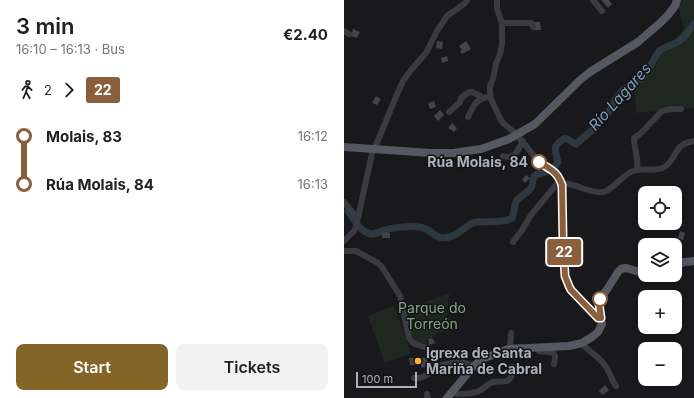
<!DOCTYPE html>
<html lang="en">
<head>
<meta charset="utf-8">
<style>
  :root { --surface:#fff; --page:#f2f2f2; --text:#202124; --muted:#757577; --accent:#846528 }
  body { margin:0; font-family:Inter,sans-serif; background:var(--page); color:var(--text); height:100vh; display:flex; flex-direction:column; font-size:15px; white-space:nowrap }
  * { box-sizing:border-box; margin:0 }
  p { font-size:13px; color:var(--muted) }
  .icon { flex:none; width:22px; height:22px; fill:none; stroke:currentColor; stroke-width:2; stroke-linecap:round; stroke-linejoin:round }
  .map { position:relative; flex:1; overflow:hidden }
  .side { display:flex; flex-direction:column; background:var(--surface); width:344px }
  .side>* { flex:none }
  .badge { padding:0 8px; border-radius:3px; font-size:14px; line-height:26px }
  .tools { position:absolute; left:294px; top:186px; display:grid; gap:8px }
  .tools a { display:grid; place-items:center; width:44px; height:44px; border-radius:8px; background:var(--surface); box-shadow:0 2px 10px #0003; font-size:20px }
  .scale { position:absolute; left:12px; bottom:10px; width:61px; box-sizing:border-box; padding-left:4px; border:2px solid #aab0bc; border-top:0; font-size:11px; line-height:14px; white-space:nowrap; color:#aab0bc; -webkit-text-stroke:3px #141417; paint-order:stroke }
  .map>.badge { position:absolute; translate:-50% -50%; box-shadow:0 0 0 2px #fff }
  .legs { display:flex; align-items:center; gap:6px; height:44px; padding:0 16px; font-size:13px }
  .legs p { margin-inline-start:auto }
  .overview { display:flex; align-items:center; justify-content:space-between; height:68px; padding:0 16px }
  h1 { font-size:22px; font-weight:600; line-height:30px }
  .action { display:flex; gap:8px; margin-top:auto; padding:8px 16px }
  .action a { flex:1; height:46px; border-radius:8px; background:var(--accent); color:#fff; font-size:16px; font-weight:600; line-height:46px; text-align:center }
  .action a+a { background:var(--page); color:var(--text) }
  ul { padding:0 16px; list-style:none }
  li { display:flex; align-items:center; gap:14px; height:48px; font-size:15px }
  li i { display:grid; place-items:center; width:6px; height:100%; margin:0 5px; background:currentColor }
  li i::after { content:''; width:10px; height:10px; margin:-5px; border:3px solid; border-radius:50%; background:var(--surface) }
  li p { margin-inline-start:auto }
  li:first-child i { background:linear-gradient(#0000 50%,currentColor 0) }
  li:last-child i { background:linear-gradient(currentColor 50%,#0000 0) }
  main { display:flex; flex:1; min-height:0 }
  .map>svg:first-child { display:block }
  .green { fill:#1e2720 }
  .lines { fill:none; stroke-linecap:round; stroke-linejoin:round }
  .river { stroke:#2d3841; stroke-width:7 }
  .building { fill:#434449 }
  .minor { stroke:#3a3b41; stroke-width:6 }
  .major { stroke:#555860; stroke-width:8 }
  .line-1-casing { stroke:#fff; stroke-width:9 }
  .line-1 { stroke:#8b5e3c; stroke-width:6 }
  .stop-1-dot { fill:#fff; stroke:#8b5e3c; stroke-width:2 }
  .poi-dot { fill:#ffb82e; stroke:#141417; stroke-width:1.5 }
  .labels { text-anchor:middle; stroke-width:3; stroke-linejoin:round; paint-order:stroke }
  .stop-label { font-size:14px; font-weight:bold; fill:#aab0bc; stroke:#141417; text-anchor:end }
  .park-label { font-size:14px; fill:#80a982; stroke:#141417 }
  .poi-label { font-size:14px; font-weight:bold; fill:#aab0bc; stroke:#141417; text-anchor:start }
  .water-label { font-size:15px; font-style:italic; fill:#7f9eba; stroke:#141417 }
</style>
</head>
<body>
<main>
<section class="side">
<div class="overview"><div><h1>3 min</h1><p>16:10 – 16:13 · Bus</p></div><b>€2.40</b></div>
<div class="legs"><svg class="icon" aria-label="walk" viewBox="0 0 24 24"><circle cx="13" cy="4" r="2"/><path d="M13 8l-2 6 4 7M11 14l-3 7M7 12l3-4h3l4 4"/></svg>2<svg class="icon" aria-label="forward" viewBox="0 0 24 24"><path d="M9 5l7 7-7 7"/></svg><b class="badge" style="background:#8b5e3c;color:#fff">22</b></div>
<ul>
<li><i style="color:#8b5e3c"></i><b>Molais, 83</b><p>16:12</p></li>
<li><i style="color:#8b5e3c"></i><b>Rúa Molais, 84</b><p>16:13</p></li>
</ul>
<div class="action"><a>Start</a><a>Tickets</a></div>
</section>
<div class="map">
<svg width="350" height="398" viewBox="0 0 350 398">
  <rect width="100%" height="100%" fill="#19191c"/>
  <g class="green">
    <path d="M 333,0 L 350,0 L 350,108 L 292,113 L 290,83 L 340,29 Z"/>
    <path d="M 105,293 L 103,317 L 106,317 L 108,327 C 98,330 91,337 82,340 L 82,344 L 72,342 L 67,337 L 61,310 Z"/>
    <path d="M 50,306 L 67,353 L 41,363 L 24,316 Z"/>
  </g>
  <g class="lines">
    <path class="river" d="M 4,211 C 10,219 16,232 27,234 C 33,234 39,230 45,229 C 54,227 66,226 75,227 C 89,228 89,241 105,237 C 116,235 123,223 132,222 C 139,221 163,223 168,218 C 171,214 169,205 173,200 C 177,195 185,193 188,186 C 189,183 188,177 192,175 C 193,174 196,174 198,173 C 204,172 211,168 214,162 C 212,153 208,146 217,141 C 219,139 220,138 223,139 C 227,140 228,143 232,144 L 255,124 L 268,107 L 271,100 L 278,91 L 300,76 L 315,51 L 322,47 L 334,42 L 340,37 L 350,24"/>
  </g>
  <g class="building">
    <path d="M 257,0 L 265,0 L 268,4 L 264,8 Z"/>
    <path d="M 190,22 L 196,22 L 197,30 L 190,30 Z"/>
    <path d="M 9,29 L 16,32 L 13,38 L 7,36 Z"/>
    <path d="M 93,41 L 99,42 L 98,49 L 92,48 Z"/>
    <path d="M 122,41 L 127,49 L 118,54 L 116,51 L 118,50 L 115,46 Z"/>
    <path d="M 103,56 L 104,61 L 98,63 L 97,58 Z"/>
    <path d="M 32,96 L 37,99 L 33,105 L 28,103 Z"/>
    <path d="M 90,101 L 92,107 L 86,109 L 84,103 Z"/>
    <path d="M 96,110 L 100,115 L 94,121 L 90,116 Z"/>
    <path d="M 108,123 L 113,128 L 110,132 L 104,128 Z"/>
    <path d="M 172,160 L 175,166 L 170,169 L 166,164 Z"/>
    <path d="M 182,175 L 186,178 L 181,183 L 178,180 Z"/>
    <path d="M 336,231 L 341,233 L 339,240 L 334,238 Z"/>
    <path d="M 38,232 L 46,233 L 46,238 L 38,238 Z"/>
    <path d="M 88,338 L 91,343 L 85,345 L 84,339 Z"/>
    <path d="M 65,358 L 83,358 L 83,363 L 81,363 L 81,367 L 77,368 L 77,365 L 66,365 Z"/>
    <path d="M 171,364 L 172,373 L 162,373 L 162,365 Z"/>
    <path d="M 261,385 L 265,390 L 259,395 L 255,391 Z"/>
  </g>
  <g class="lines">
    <g class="minor">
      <path d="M 153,0 L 153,9 L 158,23 L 158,44 L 156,54 L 152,64 L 149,79 L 146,86 L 146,92 L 147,99 L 156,118 L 159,123 L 173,135 L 195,162 L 210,172 L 215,177 L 218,185 L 219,240 L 221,276 L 225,286 L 227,290 L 252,316 L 254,317 L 257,318"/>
      <path d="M 249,0 L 258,11"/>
      <path d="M 158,23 L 187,23 L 189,27"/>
      <path d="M 0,31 L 5,34"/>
      <path d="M 105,112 L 116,102 L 117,98 L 125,92 L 128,92 L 140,98 L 146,96"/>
      <path d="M 124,117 C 128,109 131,100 140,98"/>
      <path d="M 32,149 L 32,145 L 54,92 L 59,81 L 67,70 L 82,53 L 93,31 L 103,16 L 120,4 L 123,0"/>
      <path d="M 159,156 C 172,160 174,149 179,141"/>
      <path d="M 293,170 C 295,161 290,147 290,138 L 296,134 L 317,112 C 323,108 329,109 337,109"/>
      <path d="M 217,183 C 232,183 245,194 259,192 C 269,190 278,175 289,171 C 299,167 313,173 322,166 C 334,156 330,144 350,141"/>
      <path d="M 0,202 L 13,218"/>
      <path d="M 0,241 L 10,231 L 12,227 L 29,149"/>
      <path d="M 169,242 L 178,230 L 187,215 L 216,180"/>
      <path d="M 0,251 L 12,251 L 34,263 L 38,267 L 56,296 L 61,320 L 65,338 L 68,342 L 71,344 L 83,348 L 90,357 L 93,366 C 104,364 119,359 129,367"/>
      <path d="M 238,343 C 243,351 253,355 259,363 C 265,369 267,379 272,386"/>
      <path d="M 194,348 L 195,351 C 206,353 214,349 210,364"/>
      <path d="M 166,349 L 167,333"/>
      <path d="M 70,378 C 80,379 86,373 93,366"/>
      <path d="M 109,392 L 112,394 C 119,394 129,394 135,391 C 140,389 144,383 149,382 C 156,380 166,385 168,374"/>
      <path d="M 83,394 L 83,397 L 84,398"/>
    </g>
    <g class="major">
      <path d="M 0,147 L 87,153 L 109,153 L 137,149 L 165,139 L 191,124 L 236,80 L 246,72 L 294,42 L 316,23 L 324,15 L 331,6 L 333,0"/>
      <path d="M 331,266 L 340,262 L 350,261"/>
      <path d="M 305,275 L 311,275"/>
      <path d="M 103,398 L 129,367 L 138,359 L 164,349 L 225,346 L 238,343 L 248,337 L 254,332 L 258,324 L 255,304 L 256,299 L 264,288 L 274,272 L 277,269 L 281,268 L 286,269 L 301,274"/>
    </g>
  </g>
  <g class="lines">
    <g class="line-1-casing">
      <path id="line-1" d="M 195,162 C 207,170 213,171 218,185 L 219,240 L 221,276 L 225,286 L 227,290 L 252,316 L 254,318 L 257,318 L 255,304 L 256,299"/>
    </g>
    <use href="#line-1" class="line-1"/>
  </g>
  <g class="stop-1-dot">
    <circle cx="195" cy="162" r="7"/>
    <circle cx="256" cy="299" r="7"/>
  </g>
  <circle class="poi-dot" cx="74" cy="361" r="4"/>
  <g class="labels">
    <g class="stop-label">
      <text x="184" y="167">Rúa Molais, 84</text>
    </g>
    <g class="park-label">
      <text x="88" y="313">Parque do<tspan x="88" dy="16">Torreón</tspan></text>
    </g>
    <g class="poi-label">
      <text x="82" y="358">Igrexa de Santa<tspan x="82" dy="16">Mariña de Cabral</tspan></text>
    </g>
    <g class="water-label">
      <text transform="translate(276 97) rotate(-48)" y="5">Río Lagares</text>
    </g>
  </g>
</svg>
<div class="tools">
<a><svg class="icon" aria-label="locate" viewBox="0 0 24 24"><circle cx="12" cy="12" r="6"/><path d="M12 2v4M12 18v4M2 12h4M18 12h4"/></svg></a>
<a><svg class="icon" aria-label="layers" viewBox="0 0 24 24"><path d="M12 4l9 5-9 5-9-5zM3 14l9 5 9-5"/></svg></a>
<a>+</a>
<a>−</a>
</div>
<div class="scale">100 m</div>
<b class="badge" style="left:220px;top:252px;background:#8b5e3c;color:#fff">22</b>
</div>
</main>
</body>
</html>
